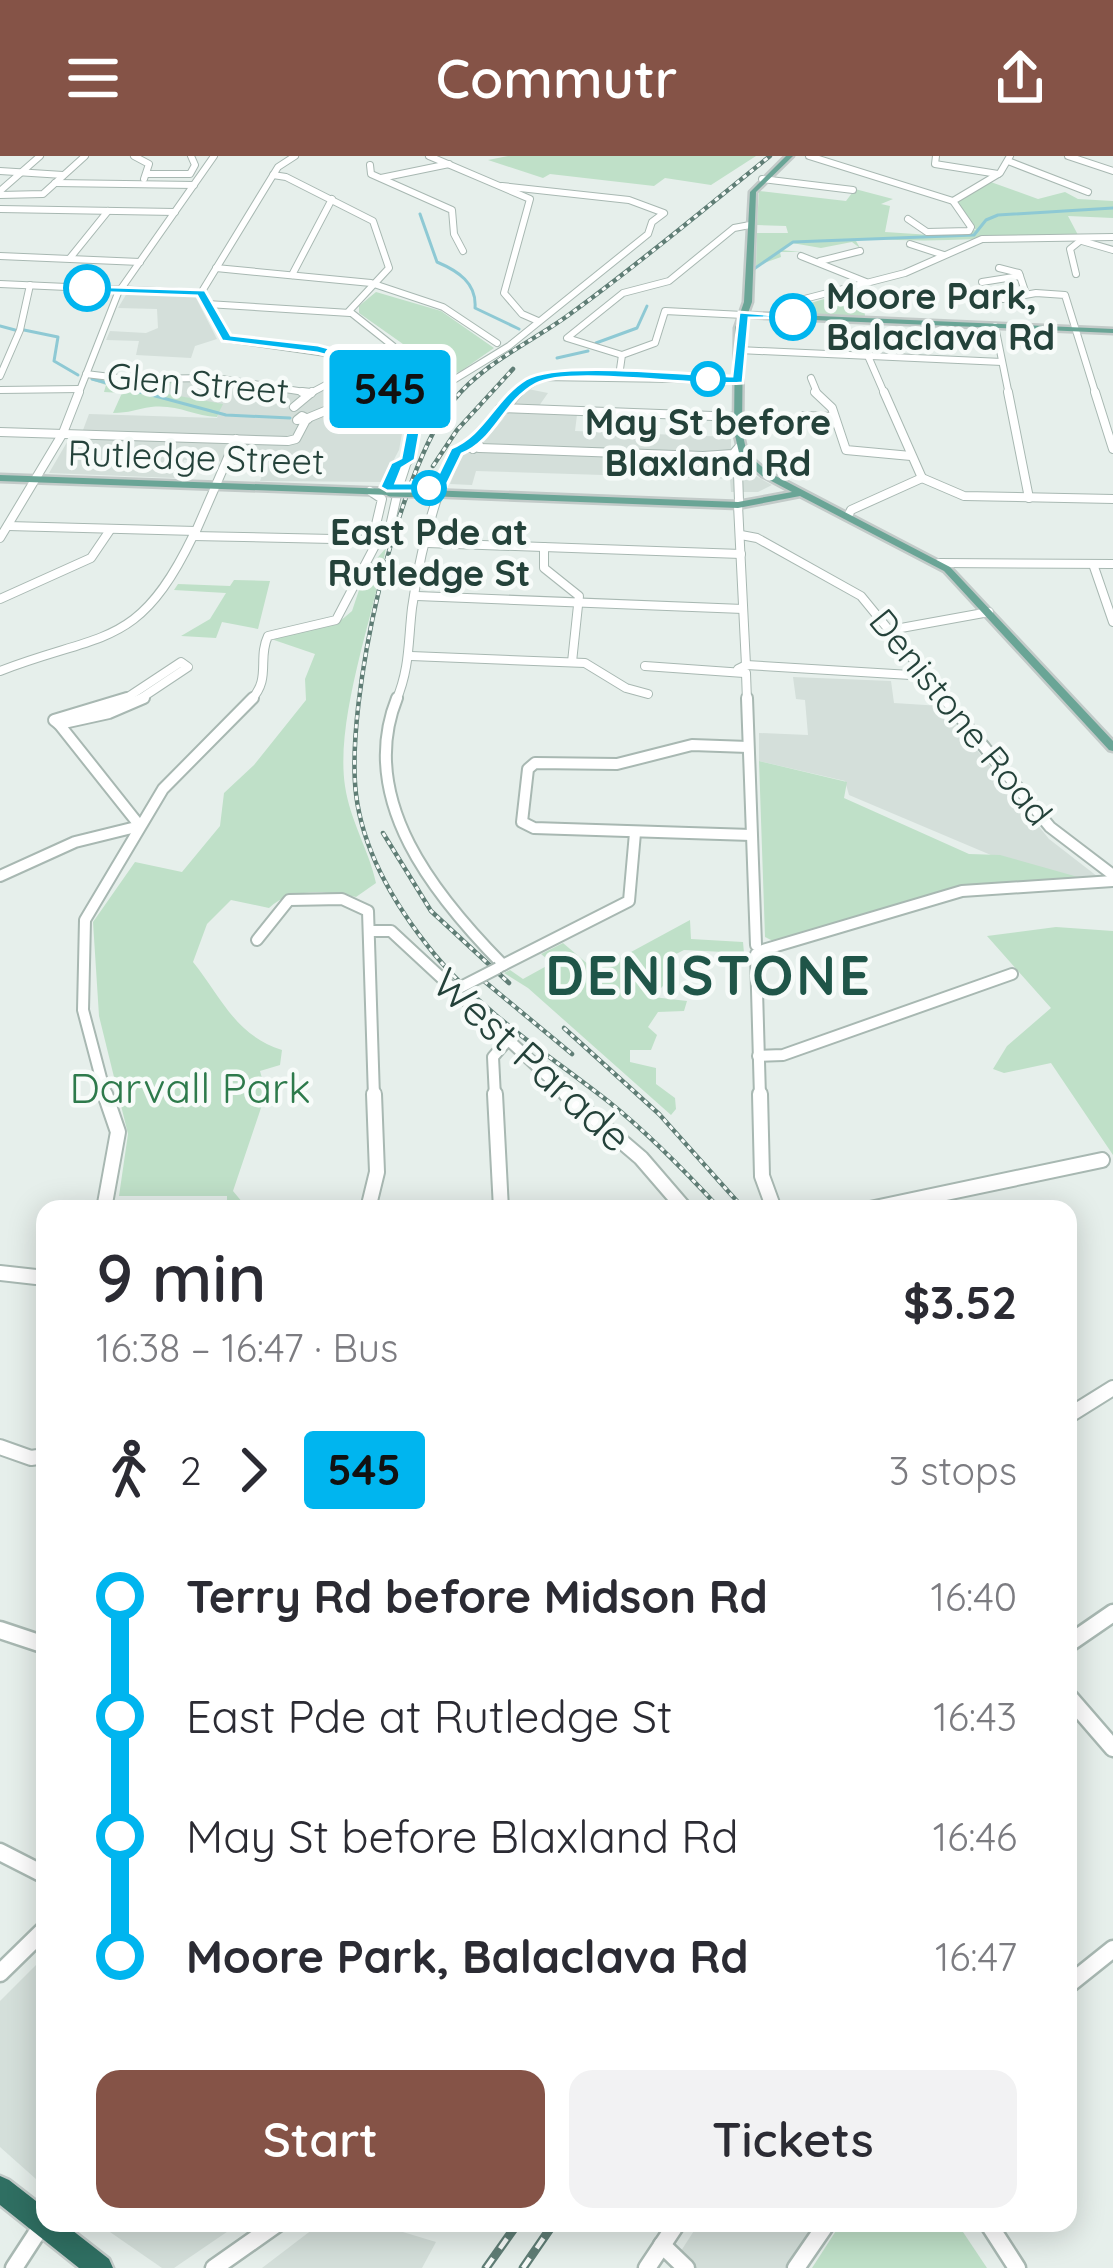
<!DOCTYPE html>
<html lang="en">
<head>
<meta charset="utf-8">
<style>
  :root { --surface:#fff; --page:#f2f2f3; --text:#2b2b33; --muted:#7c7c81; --accent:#855347 }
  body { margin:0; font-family:Quicksand,sans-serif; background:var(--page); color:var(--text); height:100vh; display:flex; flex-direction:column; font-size:45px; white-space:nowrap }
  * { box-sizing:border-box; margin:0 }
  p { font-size:39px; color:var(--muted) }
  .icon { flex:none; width:66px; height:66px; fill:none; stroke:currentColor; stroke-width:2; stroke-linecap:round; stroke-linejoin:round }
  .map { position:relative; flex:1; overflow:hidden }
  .drawer { position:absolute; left:36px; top:1044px; width:1041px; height:1032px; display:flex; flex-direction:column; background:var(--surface); border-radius:24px; box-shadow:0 6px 30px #0003 }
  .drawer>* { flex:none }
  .badge { padding:0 24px; border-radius:9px; font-size:42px; line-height:78px }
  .map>.badge { position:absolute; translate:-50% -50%; box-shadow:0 0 0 6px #fff }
  .legs { display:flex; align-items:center; gap:18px; height:132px; padding:0 60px; font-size:39px }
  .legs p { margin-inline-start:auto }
  .headline { display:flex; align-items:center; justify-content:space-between; height:204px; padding:0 60px }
  h1 { font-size:66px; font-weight:600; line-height:90px }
  .primary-button { display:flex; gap:24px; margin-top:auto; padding:24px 60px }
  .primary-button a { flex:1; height:138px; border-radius:24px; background:var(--accent); color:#fff; font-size:48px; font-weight:600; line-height:138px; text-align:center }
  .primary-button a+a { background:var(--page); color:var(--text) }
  ul { padding:0 60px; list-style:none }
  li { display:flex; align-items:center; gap:42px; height:120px; font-size:45px }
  li i { display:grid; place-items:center; width:18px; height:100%; margin:0 15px; background:currentColor }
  li i::after { content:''; width:30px; height:30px; margin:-15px; border:9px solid; border-radius:50%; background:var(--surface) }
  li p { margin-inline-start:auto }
  li:first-child i { background:linear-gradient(#0000 50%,currentColor 0) }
  li:last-child i { background:linear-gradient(currentColor 50%,#0000 0) }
  header { display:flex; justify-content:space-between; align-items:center; height:156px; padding:0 60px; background:var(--accent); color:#fff; font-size:54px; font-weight:600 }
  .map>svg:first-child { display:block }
  .built { fill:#d4dfda }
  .green { fill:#bfe0c8 }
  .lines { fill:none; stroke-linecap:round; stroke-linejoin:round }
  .stream { stroke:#8ec9d4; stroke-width:3 }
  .minor-far4-casing { stroke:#a8b8b2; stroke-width:8 }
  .minor-far3-casing { stroke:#a8b8b2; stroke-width:10 }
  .minor-far2-casing { stroke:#a8b8b2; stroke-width:14 }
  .minor-far1-casing { stroke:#a8b8b2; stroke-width:18 }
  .minor-casing { stroke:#a8b8b2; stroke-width:21 }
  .major-casing { stroke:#c2cac8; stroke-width:5 }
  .highway-casing { stroke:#c2cac8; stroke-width:5 }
  .minor-far4 { stroke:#fff; stroke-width:6 }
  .minor-far3 { stroke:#fff; stroke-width:8 }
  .minor-far2 { stroke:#fff; stroke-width:10 }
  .minor-far1 { stroke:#fff; stroke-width:14 }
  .minor { stroke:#fff; stroke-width:16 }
  .major { fill:#6aa596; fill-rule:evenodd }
  .highway { fill:#2f6f62; fill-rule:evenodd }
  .rail-far1-casing { stroke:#5f7d75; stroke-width:4.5 }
  .rail-casing { stroke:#5f7d75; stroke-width:9 }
  .rail-far1 { stroke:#f7fbf9; stroke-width:3; stroke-dasharray:4.5; stroke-linecap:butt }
  .rail { stroke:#f7fbf9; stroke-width:4.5; stroke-dasharray:12; stroke-linecap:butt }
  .minor-bridge-casing { stroke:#a8b8b2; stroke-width:14; stroke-linecap:butt }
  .major-bridge-casing { stroke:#c2cac8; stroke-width:12; stroke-linecap:butt }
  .minor-bridge { stroke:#fff; stroke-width:10 }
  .major-bridge { stroke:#6aa596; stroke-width:9 }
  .line-1 { fill:#00b5ef; stroke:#fff; stroke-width:3 }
  .stop-1-dot { fill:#fff; stroke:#00b5ef; stroke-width:6 }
  .labels { text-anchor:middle; stroke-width:9; stroke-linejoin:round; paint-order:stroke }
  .far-stop-label { font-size:36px; font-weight:bold; fill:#24423a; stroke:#f7fbf9 }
  .far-street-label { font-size:36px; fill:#24423a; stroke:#f7fbf9 }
  .street-label { font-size:42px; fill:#24423a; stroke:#f7fbf9 }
  .park-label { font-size:42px; fill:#2d7a4b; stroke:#f7fbf9 }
  .district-label { font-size:54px; font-weight:bold; letter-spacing:3px; fill:#1f5548; stroke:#f7fbf9 }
</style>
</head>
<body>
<header><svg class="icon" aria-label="menu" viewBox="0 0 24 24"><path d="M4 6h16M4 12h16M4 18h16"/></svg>Commutr<svg class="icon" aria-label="share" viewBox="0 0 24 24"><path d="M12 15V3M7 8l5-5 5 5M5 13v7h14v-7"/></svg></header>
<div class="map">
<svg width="1113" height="2112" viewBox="0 0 1113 2112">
  <rect width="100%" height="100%" fill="#e6efeb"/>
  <g class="built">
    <path d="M 127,137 L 195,140 L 217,183 L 195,190 L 191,202 L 136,199 L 139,185 L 106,184 L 110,175 L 146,177 L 158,172 L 157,153 L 118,152 Z"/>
    <path d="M 367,212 L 404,267 L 399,294 L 382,326 L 260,325 L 266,308 L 195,304 L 184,304 L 175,322 L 49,317 L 70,281 L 195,279 L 83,274 L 89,258 L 217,262 L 222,249 L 162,237 L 174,224 L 210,224 L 292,234 L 307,242 Z"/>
    <path d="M 528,233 L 548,237 L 534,257 L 577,259 L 575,275 L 731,281 L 731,306 L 772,329 L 758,336 L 731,336 L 730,323 L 476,315 L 472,329 L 450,328 L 461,300 L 483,287 Z"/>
    <path d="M 793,521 L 891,525 L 894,547 L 941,550 L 1049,683 L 1102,724 L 1038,719 L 849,639 L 845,625 L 759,605 L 759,577 L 808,579 L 805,544 L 796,543 Z"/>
    <path d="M 45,1800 L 45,2031 L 0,1991 L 0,1845 Z"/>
    <path d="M 97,2067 L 240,2067 L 174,2112 L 162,2112 Z"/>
    <path d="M 321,2067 L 373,2067 L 436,2086 L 422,2112 L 262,2112 Z"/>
    <path d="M 699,2067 L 815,2067 L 785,2112 L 670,2112 Z"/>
  </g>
  <g class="green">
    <path d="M 508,0 L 756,0 L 711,29 L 665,22 L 654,30 L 550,18 L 543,22 L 488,4 Z"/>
    <path d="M 988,25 L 1038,43 L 1065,36 L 1078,43 L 1113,45 L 1113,62 L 1068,60 L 1078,79 C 1007,79 941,89 870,82 L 856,85 L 860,92 L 852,86 L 821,92 L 792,87 L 781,94 L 801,96 L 780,96 L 781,101 L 756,110 L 757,77 L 788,77 L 786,70 L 757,69 L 759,35 L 846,45 L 855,33 L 893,43 L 881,48 L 890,50 L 885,76 L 931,79 L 976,74 L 955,45 Z"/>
    <path d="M 863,132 L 865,161 L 775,157 Z"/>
    <path d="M 376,136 L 441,155 L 494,192 L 461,215 L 424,230 L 397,227 L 382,209 L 403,188 L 359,157 L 359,150 Z"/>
    <path d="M 92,220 L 174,224 L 163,237 L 223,248 L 217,261 C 193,260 178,248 151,251 C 137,253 129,257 113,257 L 122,237 L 104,236 L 106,229 L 91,224 Z"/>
    <path d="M 386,392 C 373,462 335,563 345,630 C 350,665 369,694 376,727 L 356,741 C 329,735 290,731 269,752 L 231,744 L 207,768 L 193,806 C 222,842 235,879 282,894 L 280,909 L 260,915 L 266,937 L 233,1035 L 248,1053 L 227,1053 L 227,1040 L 119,1040 L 128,978 L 99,860 L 93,766 L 135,706 L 182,716 L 220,670 L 224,637 L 254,609 L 306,544 L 305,523 L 315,498 L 274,484 L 277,478 L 339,466 L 352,455 L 365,416 Z"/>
    <path d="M 234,424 L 270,425 L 258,473 L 222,466 L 216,482 L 181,480 L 210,463 L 226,437 L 174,434 L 178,428 L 230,430 Z"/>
    <path d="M 759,605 L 847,626 L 844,642 L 969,698 L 1000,699 L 1085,723 L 967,733 L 773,785 L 765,781 Z"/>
    <path d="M 690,764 L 691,783 L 743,786 L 744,797 L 684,794 L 672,800 L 671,821 L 653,841 L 687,845 L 684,855 L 658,856 L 648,871 L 657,879 L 651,894 L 630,894 L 630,906 L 656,912 L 656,928 L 675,942 L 676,953 L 671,959 L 528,832 L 504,817 L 510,814 L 523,823 L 552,807 L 541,798 L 563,787 L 596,815 Z"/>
    <path d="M 1056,771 L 1113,775 L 1113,999 L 1051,907 L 1004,917 L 993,913 L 1007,890 L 1051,852 L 987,780 Z"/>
    <path d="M 841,2067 L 957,2067 L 987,2112 L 812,2112 Z"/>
  </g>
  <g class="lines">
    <g class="stream">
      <path d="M 420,58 L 437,106 C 458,115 477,127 475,152 L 519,173"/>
      <path d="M 751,115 L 793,86 L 974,79 L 986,64 L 998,59 L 1113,52"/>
      <path d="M 0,170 L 15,174"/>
      <path d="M 24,174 L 58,181 L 54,205 L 78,219"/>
      <path d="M 596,187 L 637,172 L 647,150"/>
      <path d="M 557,202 L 588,195"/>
      <path d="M 92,223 L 226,259 L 290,262"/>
    </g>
    <g class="minor-far4-casing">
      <g id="minor-far4">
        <path d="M 134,0 L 149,8 L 144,23"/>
        <path d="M 429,0 L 530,43 L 504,137 L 522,158 L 538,165"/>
        <path d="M 809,0 L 953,45"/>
        <path d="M 936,0 L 935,8 L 998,18"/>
        <path d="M 1068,0 L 1113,15"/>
        <path d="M 1008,5 L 1088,36"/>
        <path d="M 370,9 L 371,18 L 452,54 L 454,78 L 463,95"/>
        <path d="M 0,15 L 63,19"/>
        <path d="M 148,18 L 190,18 L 195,9 L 191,0"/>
        <path d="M 273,19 L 286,21 L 373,65 L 389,112 L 349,155 L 393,190 L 374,204"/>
        <path d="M 381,22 L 449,8"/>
        <path d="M 762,23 L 853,34"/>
        <path d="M 55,27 L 194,29"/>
        <path d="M 0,35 L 40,0"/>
        <path d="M 0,39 L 43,38 L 85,0"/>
        <path d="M 0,53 L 175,56"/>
        <path d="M 908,63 L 927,76 L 969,75 L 971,71 L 953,45 L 1000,17 L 1010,0"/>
        <path d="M 1082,85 L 1113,94"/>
        <path d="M 910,88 L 944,99"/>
        <path d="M 0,100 L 140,106"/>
        <path d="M 801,100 L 866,126"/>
        <path d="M 70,102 L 108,55"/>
        <path d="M 820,105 L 860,95"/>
        <path d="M 216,112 L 371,127 L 443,151 L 497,187"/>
        <path d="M 999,112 L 1019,117 L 1026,138"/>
        <path d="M 1076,118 L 1070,93 L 1080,85"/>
        <path d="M 292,119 L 332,43"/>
        <path d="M 982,126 L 1020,120"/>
        <path d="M 0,128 L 201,137"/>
        <path d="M 201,137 L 228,183 L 374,204"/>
        <path d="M 201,137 L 278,11 L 295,0"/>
        <path d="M 1003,143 L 1036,137 L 1065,139 L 1096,239"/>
        <path d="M 207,148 L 350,157"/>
        <path d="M 771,160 L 781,149 L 905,117 L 982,83 L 1113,81"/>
        <path d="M 995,170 L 1009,239"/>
        <path d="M 739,194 L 1002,206"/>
        <path d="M 622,199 L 567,182 L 623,137 L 669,125 L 734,72 L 750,69"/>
        <path d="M 868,200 L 885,239"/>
        <path d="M 372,208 L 394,239"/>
        <path d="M 86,218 L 127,223 L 215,222 L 311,237"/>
        <path d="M 0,220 L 20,174 L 30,129"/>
        <path d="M 619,220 L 622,199 L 655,187 L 665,155 L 743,159"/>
        <path d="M 811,222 L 818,239"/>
        <path d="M 0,234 L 80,233"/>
        <path d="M 78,239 L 118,137 L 214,0"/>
        <path d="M 307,239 L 367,207"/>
        <path d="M 365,239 L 386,228"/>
        <path d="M 429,239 L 509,190 L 648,78 L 652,66 L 664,57 L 629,44 L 502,30"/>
        <path d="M 514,239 L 542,221 L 739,224"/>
      </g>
    </g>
    <g class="minor-far3-casing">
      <g id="minor-far3">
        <path d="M 302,236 L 311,237"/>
        <path d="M 391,236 L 416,253 L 422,249"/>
        <path d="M 815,236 L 832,252 L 846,294 L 911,300"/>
        <path d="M 884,236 L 922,322"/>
        <path d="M 1008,236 L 1029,342"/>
        <path d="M 1095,236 L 1113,293"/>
        <path d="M 420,248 L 432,236"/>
        <path d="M 294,251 L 312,236"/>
        <path d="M 500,252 L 739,261"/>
        <path d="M 302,260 L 308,263 L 297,264 Z"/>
        <path d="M 804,260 L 834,261"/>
        <path d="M 308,262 L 371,236"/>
        <path d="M 0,276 L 288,285 L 296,283 L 306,264"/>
        <path d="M 475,287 L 519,236"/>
        <path d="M 479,292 L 703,300 L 733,298 L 739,291"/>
        <path d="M 738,317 L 739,345"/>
        <path d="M 922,322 L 964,340 L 1113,343"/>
        <path d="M 400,327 L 414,284 L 417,253"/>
        <path d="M 387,330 L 397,308 L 408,305"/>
        <path d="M 738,349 L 746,509"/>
        <path d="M 848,360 L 851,354 L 922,322"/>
        <path d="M 8,370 L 196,375"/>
        <path d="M 196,375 L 236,283"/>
        <path d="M 741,379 L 757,382 L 861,440 L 947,545"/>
        <path d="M 193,380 L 378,384"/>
        <path d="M 0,382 L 63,277 L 79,236"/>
        <path d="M 378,384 L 389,375 L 397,339"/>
        <path d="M 427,387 L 741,398"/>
        <path d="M 544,391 L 544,412 L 579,440 L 572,506"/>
        <path d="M 939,407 L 1113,408"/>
        <path d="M 1093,408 L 1113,466"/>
        <path d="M 417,440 L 743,453"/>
        <path d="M 0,443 L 91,402 L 110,374"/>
        <path d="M 890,474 L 989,456"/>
        <path d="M 411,500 L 585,507 L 626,532 L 648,538"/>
        <path d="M 645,510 L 744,517"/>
        <path d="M 738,513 L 746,509 L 927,520"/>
        <path d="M 0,515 C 103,475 138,494 193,380"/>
        <path d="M 746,517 L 747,545"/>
        <path d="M 122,545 L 181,506 L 188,511 L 137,545"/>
        <path d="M 250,545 C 272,523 257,503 268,480 L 336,464 L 378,384 L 374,377 L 382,343 L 370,335"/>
        <path d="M 396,545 C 410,512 408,486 412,452 C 420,397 432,345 456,295 L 479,289 L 473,293"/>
      </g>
    </g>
    <g class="minor-far2-casing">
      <g id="minor-far2">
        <path d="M 127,542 L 54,564 L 59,568 L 109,557 L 144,542"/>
        <path d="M 397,542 C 356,644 436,741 503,809"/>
        <path d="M 747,542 L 756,789"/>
        <path d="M 944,542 L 1050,671 L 1113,719"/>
        <path d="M 748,591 L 692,589 L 617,608 L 535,607 L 528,613 L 522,666 L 534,672 L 751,679"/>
        <path d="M 0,720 L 75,686 L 140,670 L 59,568"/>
        <path d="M 369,775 L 391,775 L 570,941"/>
        <path d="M 257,784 L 289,744 L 342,743 L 368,755 L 374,941"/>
        <path d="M 763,794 L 962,735 L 1113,725"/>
        <path d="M 756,798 L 760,941"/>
        <path d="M 499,811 L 629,745 L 635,677"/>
        <path d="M 758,900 L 783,899 L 1012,818"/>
        <path d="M 106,941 L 83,854 L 85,764 L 163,633 L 253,542"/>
        <path d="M 495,941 L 493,901 L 506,886"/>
      </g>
    </g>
    <g class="minor-far1-casing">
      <g id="minor-far1">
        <path d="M 495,938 L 501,1053"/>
        <path d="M 566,938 L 641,1002 L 685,1053"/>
        <path d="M 760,938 L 762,1020 L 774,1053"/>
        <path d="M 104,1053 L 118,976 L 105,938"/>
        <path d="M 368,1053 L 377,1016 L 374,938"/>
        <path d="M 870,1053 L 1102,1004"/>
        <path d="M 0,1117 L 45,1122"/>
        <path d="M 1068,1260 L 1113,1232"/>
        <path d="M 0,1291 L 31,1302 L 45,1300"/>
      </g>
    </g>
    <g class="minor-casing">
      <g id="minor">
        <path d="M 0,1474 L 45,1489"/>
        <path d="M 1068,1488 L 1113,1457"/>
        <path d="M 1068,1540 L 1113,1592"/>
        <path d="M 0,1696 L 45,1719"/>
        <path d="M 0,1817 L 45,1773"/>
        <path d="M 1068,1829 L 1113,1793"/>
        <path d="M 988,2067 L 1017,2112"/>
        <path d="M 662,2089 L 686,2112"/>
        <path d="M 14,2112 L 42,2069"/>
        <path d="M 214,2112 L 278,2067"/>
        <path d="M 647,2112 L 677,2067"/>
        <path d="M 796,2112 L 827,2067"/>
      </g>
    </g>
    <g class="major-casing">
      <g id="major">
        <path d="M 786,0 L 793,0 L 756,36 L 752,146 L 748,157 L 1113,173 L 1113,177 L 747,161 L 743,172 L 742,275 L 747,298 L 768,316 L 950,411 L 1113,585 L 1113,595 L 1109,594 L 944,415 L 800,340 L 738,352 L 427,340 L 422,337 L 427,334 L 738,346 L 792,336 L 762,320 L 740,301 L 734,275 L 735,172 L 744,146 L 750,36 Z"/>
        <path d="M 0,319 L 390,333 L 395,336 L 390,339 L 0,325 Z"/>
      </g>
    </g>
    <g class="highway-casing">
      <path id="highway" d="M 0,2020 L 9,2024 L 45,2052 L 45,2067 L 63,2067 L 109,2103 L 113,2112 L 79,2112 L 0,2049 Z"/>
    </g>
    <use href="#minor-far4" class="minor-far4"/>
    <use href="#minor-far3" class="minor-far3"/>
    <use href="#minor-far2" class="minor-far2"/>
    <use href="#minor-far1" class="minor-far1"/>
    <use href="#minor" class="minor"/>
    <use href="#major" class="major"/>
    <use href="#highway" class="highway"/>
    <g class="rail-far1-casing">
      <g id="rail-far1">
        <path d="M 433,310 L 457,274 L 513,213"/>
        <path d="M 383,677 L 431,755 L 509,827"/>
        <path d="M 484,825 L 572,898"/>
        <path d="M 564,872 L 659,958 L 744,1053"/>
        <path d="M 720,1053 C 685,1015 649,978 609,946 C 549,899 484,858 435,799 C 398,754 363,697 356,638 C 345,545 396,318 453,245 C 483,207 532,186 570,158 C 639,108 704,53 770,0"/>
      </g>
    </g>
    <g class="rail-casing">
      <g id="rail">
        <path d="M 486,2112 L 518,2067"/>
        <path d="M 523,2112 L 554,2067"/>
      </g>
    </g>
    <use href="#rail-far1" class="rail-far1"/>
    <use href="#rail" class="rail"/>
    <g class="minor-bridge-casing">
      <path id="minor-bridge" d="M 459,832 L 498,812"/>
    </g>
    <g class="major-bridge-casing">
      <path id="major-bridge" d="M 390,336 L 427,337"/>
    </g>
    <use href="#minor-bridge" class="minor-bridge"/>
    <use href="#major-bridge" class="major-bridge"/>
  </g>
  <path class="line-1" d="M 83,130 L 205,134 L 231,179 L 318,189 L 377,205 L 400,239 L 424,253 L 415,304 L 402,312 L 396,327 L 434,327 L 451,292 C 484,279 495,242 526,223 C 557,204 691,219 732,220 L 739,156 L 799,161 L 749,162 L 743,227 C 696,232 570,210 536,228 C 504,245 495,285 462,298 L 444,335 L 387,335 L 380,331 L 391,307 L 401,302 L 410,255 L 391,245 L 368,210 L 317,197 L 222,185 L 197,140 L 87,136 Z"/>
  <g class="stop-1-dot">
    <circle cx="87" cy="132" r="21"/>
    <circle cx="793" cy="161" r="21"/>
    <circle cx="708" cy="223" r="15"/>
    <circle cx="429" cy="332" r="15"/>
  </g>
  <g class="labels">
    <g class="far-stop-label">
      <text x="826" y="153" text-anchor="start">Moore Park,<tspan x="826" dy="41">Balaclava Rd</tspan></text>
      <text x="708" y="279">May St before<tspan x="708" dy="41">Blaxland Rd</tspan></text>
      <text x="429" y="389">East Pde at<tspan x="429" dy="41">Rutledge St</tspan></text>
    </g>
    <g class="far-street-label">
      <text transform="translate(198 227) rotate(5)" y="13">Glen Street</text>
      <text transform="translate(196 301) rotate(2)" y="13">Rutledge Street</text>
      <text transform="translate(961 561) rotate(51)" y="13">Denistone Road</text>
    </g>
    <g class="street-label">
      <text transform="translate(532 904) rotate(42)" y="15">West Parade</text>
    </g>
    <g class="park-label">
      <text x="190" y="947">Darvall Park</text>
    </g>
    <g class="district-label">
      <text x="709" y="839">DENISTONE</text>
    </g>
  </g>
</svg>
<b class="badge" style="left:390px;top:233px;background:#00b5ef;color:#111">545</b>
<section class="drawer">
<div class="headline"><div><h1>9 min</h1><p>16:38 – 16:47 · Bus</p></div><b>$3.52</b></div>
<div class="legs"><svg class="icon" aria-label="walk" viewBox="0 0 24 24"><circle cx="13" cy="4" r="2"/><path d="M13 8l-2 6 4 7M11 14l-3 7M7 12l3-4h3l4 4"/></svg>2<svg class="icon" aria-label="forward" viewBox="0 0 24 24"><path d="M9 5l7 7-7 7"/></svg><b class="badge" style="background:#00b5ef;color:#111">545</b><p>3 stops</p></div>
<ul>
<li><i style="color:#00b5ef"></i><b>Terry Rd before Midson Rd</b><p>16:40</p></li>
<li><i style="color:#00b5ef"></i><span>East Pde at Rutledge St</span><p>16:43</p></li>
<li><i style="color:#00b5ef"></i><span>May St before Blaxland Rd</span><p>16:46</p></li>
<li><i style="color:#00b5ef"></i><b>Moore Park, Balaclava Rd</b><p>16:47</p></li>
</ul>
<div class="primary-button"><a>Start</a><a>Tickets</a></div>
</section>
</div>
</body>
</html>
